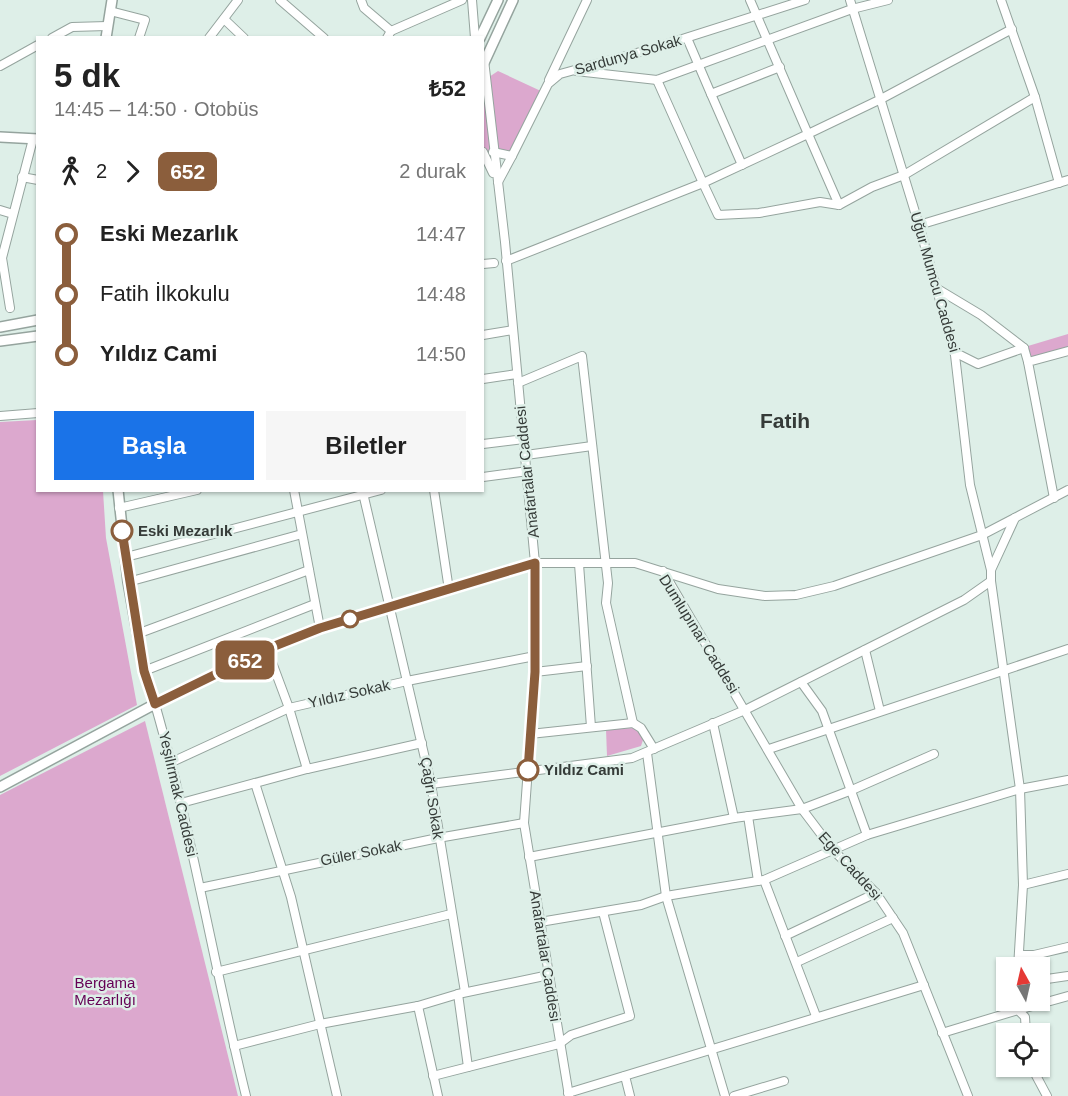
<!DOCTYPE html>
<html lang="tr">
<head>
<meta charset="utf-8">
<style>
  :root { --surface:#fff; --page:#f6f6f6; --text:#222; --muted:#767676; --accent:#1a73e8 }
  body { margin:0; font-family:Helvetica,sans-serif; background:var(--page); color:var(--text); height:100vh; display:flex; flex-direction:column; font-size:22px; white-space:nowrap }
  * { box-sizing:border-box; margin:0 }
  p { font-size:20px; color:var(--muted) }
  .icon { flex:none; width:33px; height:33px; fill:none; stroke:currentColor; stroke-width:2; stroke-linecap:round; stroke-linejoin:round }
  .map { position:relative; flex:1; overflow:hidden }
  .drawer { position:absolute; left:36px; top:36px; width:448px; height:456px; display:flex; flex-direction:column; background:var(--surface); border-radius:0px; box-shadow:0 2px 4px #0004 }
  .drawer>* { flex:none }
  .badge { padding:0 12px; border-radius:9px; font-size:21px; line-height:39px }
  .needle { width:39px; rotate:352deg }
  .controls { position:absolute; left:996px; top:957px; display:grid; gap:12px }
  .controls a { display:grid; place-items:center; width:54px; height:54px; border-radius:0px; background:var(--surface); box-shadow:0 2px 4px #0004; font-size:30px }
  .map>.badge { position:absolute; translate:-50% -50%; box-shadow:0 0 0 3px #fff }
  .legs { display:flex; align-items:center; gap:9px; height:66px; padding:0 18px; font-size:20px }
  .legs p { margin-inline-start:auto }
  .summary { display:flex; align-items:center; justify-content:space-between; height:102px; padding:0 18px }
  h1 { font-size:33px; font-weight:800; line-height:45px }
  .primary-button { display:flex; gap:12px; margin-top:auto; padding:12px 18px }
  .primary-button a { flex:1; height:69px; border-radius:0px; background:var(--accent); color:#fff; font-size:24px; font-weight:800; line-height:69px; text-align:center }
  .primary-button a+a { background:var(--page); color:var(--text) }
  ul { padding:0 18px; list-style:none }
  li { display:flex; align-items:center; gap:21px; height:60px; font-size:22px }
  li i { display:grid; place-items:center; width:9px; height:100%; margin:0 8px; background:currentColor }
  li i::after { content:''; width:15px; height:15px; margin:-8px; border:4px solid; border-radius:50%; background:var(--surface) }
  li p { margin-inline-start:auto }
  li:first-child i { background:linear-gradient(#0000 50%,currentColor 0) }
  li:last-child i { background:linear-gradient(currentColor 50%,#0000 0) }
  .map>svg:first-child { display:block }
  .green { fill:#dca8ce }
  .lines { fill:none; stroke-linecap:round; stroke-linejoin:round }
  .minor-casing { stroke:#95a49e; stroke-width:10 }
  .major-casing { stroke:#95a49e; stroke-width:12 }
  .minor { stroke:#fff; stroke-width:8 }
  .major { stroke:#fff; stroke-width:9 }
  .line-1-casing { stroke:#fff; stroke-width:14 }
  .line-1 { stroke:#8b5e3c; stroke-width:9 }
  .stop-1-dot { fill:#fff; stroke:#8b5e3c; stroke-width:3 }
  .labels { text-anchor:middle; stroke-width:5; stroke-linejoin:round; paint-order:stroke }
  .street-label { font-size:15px; fill:#353b38; stroke:#deefe8 }
  .stop-label { font-size:15px; font-weight:bold; fill:#353b38; stroke:#deefe8; text-anchor:start }
  .park-label { font-size:15px; fill:#650055; stroke:#deefe8 }
  .district-label { font-size:21px; font-weight:bold; fill:#353b38; stroke:#deefe8 }
</style>
</head>
<body>
<div class="map">
<svg width="1068" height="1096" viewBox="0 0 1068 1096">
  <rect width="100%" height="100%" fill="#deefe8"/>
  <g class="green">
    <path d="M 498,71 L 543,92 L 512,156 L 494,152 L 498,182 L 483,152 L 483,89 L 485,95 L 486,79 Z"/>
    <path d="M 1068,334 L 1068,349 L 1031,359 L 1028,346 Z"/>
    <path d="M 37,420 L 38,490 L 103,491 L 106,538 L 137,705 L 0,776 L 0,422 Z"/>
    <path d="M 145,721 L 238,1096 L 0,1096 L 0,795 Z"/>
    <path d="M 636,728 L 644,737 L 641,746 L 607,756 L 606,729 Z"/>
  </g>
  <g class="lines">
    <g class="minor-casing">
      <g id="minor">
        <path d="M 280,0 L 324,38"/>
        <path d="M 361,0 L 364,8 L 391,31"/>
        <path d="M 472,0 L 475,38"/>
        <path d="M 750,0 L 808,134 L 881,99 L 1012,29"/>
        <path d="M 850,0 L 919,225 L 955,355 L 970,485 L 991,570"/>
        <path d="M 1001,0 L 1035,97 L 1059,183"/>
        <path d="M 110,11 L 145,20 L 139,38"/>
        <path d="M 224,19 L 244,38"/>
        <path d="M 52,38 L 72,27 L 107,26"/>
        <path d="M 209,38 L 238,0"/>
        <path d="M 387,38 L 391,31 L 462,0"/>
        <path d="M 687,38 L 711,94 L 780,67"/>
        <path d="M 484,60 L 505,242 L 535,563 L 535,672 L 524,823 L 569,1096"/>
        <path d="M 0,66 L 38,45"/>
        <path d="M 576,71 L 657,80 L 852,9 L 888,0"/>
        <path d="M 549,80 L 587,0"/>
        <path d="M 657,80 L 703,183 L 808,134 L 839,205 L 872,187 L 904,175 L 1035,97"/>
        <path d="M 711,94 L 742,165"/>
        <path d="M 483,152 L 493,173"/>
        <path d="M 493,152 L 512,156 L 548,84 L 560,74 L 651,49 L 805,0"/>
        <path d="M 22,177 L 38,180"/>
        <path d="M 498,182 L 512,156"/>
        <path d="M 0,210 L 13,214"/>
        <path d="M 919,225 L 1068,180"/>
        <path d="M 506,261 L 703,183 L 718,215 L 759,213 L 820,202 L 839,205"/>
        <path d="M 483,264 L 494,263"/>
        <path d="M 936,288 L 981,315 L 1024,348"/>
        <path d="M 10,308 L 2,258 L 33,139"/>
        <path d="M 483,335 L 513,330"/>
        <path d="M 954,352 L 978,364 L 1024,348 L 1028,362"/>
        <path d="M 483,379 L 517,374"/>
        <path d="M 518,383 L 582,356 L 608,583 L 606,603 L 633,723"/>
        <path d="M 0,416 L 38,413"/>
        <path d="M 483,444 L 524,439"/>
        <path d="M 526,455 L 592,446"/>
        <path d="M 483,477 L 528,471"/>
        <path d="M 294,490 L 320,628"/>
        <path d="M 434,490 L 449,590"/>
        <path d="M 363,493 L 431,784 L 465,992"/>
        <path d="M 1054,498 L 1028,362 L 1068,351"/>
        <path d="M 119,508 L 197,490"/>
        <path d="M 126,557 L 381,490"/>
        <path d="M 579,564 L 591,727"/>
        <path d="M 663,571 L 802,809 L 833,850 L 876,893 L 903,933 L 968,1096"/>
        <path d="M 991,581 L 1020,789 L 1023,885 L 1018,968"/>
        <path d="M 128,582 L 302,534"/>
        <path d="M 137,634 L 309,570"/>
        <path d="M 267,649 L 289,708 L 307,769"/>
        <path d="M 865,650 L 880,711"/>
        <path d="M 144,671 L 315,604"/>
        <path d="M 535,672 L 587,666"/>
        <path d="M 801,682 L 822,711 L 867,835"/>
        <path d="M 713,723 L 734,818"/>
        <path d="M 530,734 L 633,723 L 641,728 L 654,749"/>
        <path d="M 769,749 L 1068,649"/>
        <path d="M 647,753 L 666,896 L 725,1096"/>
        <path d="M 172,762 L 289,708 L 407,681 L 535,656"/>
        <path d="M 255,783 L 291,897 L 337,1096"/>
        <path d="M 431,784 L 632,758 L 745,710 L 964,600 L 991,581 L 991,570 L 1015,518"/>
        <path d="M 181,803 L 307,769 L 422,743"/>
        <path d="M 748,816 L 758,881"/>
        <path d="M 529,857 L 734,818 L 802,809 L 852,790 L 934,754"/>
        <path d="M 764,880 L 816,1016"/>
        <path d="M 1023,885 L 1068,874"/>
        <path d="M 200,888 L 438,838 L 524,823"/>
        <path d="M 540,922 L 641,905 L 666,896 L 764,880 L 867,835 L 1020,789 L 1068,780"/>
        <path d="M 785,936 L 876,893"/>
        <path d="M 1019,955 L 1034,955 L 1068,947"/>
        <path d="M 797,962 L 893,918"/>
        <path d="M 216,972 L 451,914"/>
        <path d="M 1040,980 L 1068,976"/>
        <path d="M 458,994 L 468,1067"/>
        <path d="M 418,1006 L 438,1096"/>
        <path d="M 942,1033 L 1018,1010 L 1018,1000"/>
        <path d="M 1026,1034 L 1025,1017 L 1018,1010 L 1068,996"/>
        <path d="M 234,1046 L 320,1024 L 418,1006 L 458,994 L 549,975"/>
        <path d="M 1031,1066 L 1047,1096"/>
        <path d="M 433,1076 L 559,1044 L 571,1035 L 630,1016 L 603,912"/>
        <path d="M 625,1076 L 630,1096"/>
        <path d="M 568,1093 L 924,985"/>
        <path d="M 246,1096 C 214,966 192,833 155,704 L 267,649 L 320,628 L 535,563 L 635,563 L 718,589 L 765,596 L 796,595 L 834,586 L 982,535 L 1068,490"/>
        <path d="M 734,1096 L 784,1081"/>
      </g>
    </g>
    <g class="major-casing">
      <g id="major">
        <path d="M 106,38 L 112,0"/>
        <path d="M 480,38 L 498,0"/>
        <path d="M 483,65 L 513,0"/>
        <path d="M 0,137 L 38,139"/>
        <path d="M 0,327 L 38,320"/>
        <path d="M 0,341 L 38,336"/>
        <path d="M 0,787 L 155,704 L 144,671 L 128,582 L 118,490"/>
      </g>
    </g>
    <use href="#minor" class="minor"/>
    <use href="#major" class="major"/>
  </g>
  <g class="lines">
    <g class="line-1-casing">
      <path id="line-1" d="M 122,531 L 144,671 L 155,704 L 267,649 L 320,628 L 535,563 L 535,672 L 528,770"/>
    </g>
    <use href="#line-1" class="line-1"/>
  </g>
  <g class="stop-1-dot">
    <circle cx="122" cy="531" r="10"/>
    <circle cx="350" cy="619" r="8"/>
    <circle cx="528" cy="770" r="10"/>
  </g>
  <g class="labels">
    <g class="street-label">
      <text transform="translate(628 55) rotate(-16)" y="5">Sardunya Sokak</text>
      <text transform="translate(935 282) rotate(74)" y="5">Uğur Mumcu Caddesi</text>
      <text transform="translate(527 472) rotate(-96)" y="5">Anafartalar Caddesi</text>
      <text transform="translate(699 634) rotate(58)" y="5">Dumlupınar Caddesi</text>
      <text transform="translate(349 694) rotate(-13)" y="5">Yıldız Sokak</text>
      <text transform="translate(178 794) rotate(77)" y="5">Yeşilırmak Caddesi</text>
      <text transform="translate(432 798) rotate(81)" y="5">Çağrı Sokak</text>
      <text transform="translate(361 853) rotate(-11)" y="5">Güler Sokak</text>
      <text transform="translate(850 866) rotate(48)" y="5">Ege Caddesi</text>
      <text transform="translate(545 956) rotate(81)" y="5">Anafartalar Caddesi</text>
    </g>
    <g class="stop-label">
      <text x="138" y="536">Eski Mezarlık</text>
      <text x="544" y="775">Yıldız Cami</text>
    </g>
    <g class="park-label">
      <text x="105" y="988">Bergama<tspan x="105" dy="17">Mezarlığı</tspan></text>
    </g>
    <g class="district-label">
      <text x="785" y="428">Fatih</text>
    </g>
  </g>
</svg>
<div class="controls">
<a><svg class="needle" viewBox="-14 -14 28 28"><path d="M0-13l5 13h-10z" fill="#e53935"/><path d="M0 13l5-13h-10z" fill="#767676"/></svg></a>
<a><svg class="icon" aria-label="locate" viewBox="0 0 24 24"><circle cx="12" cy="12" r="6"/><path d="M12 2v4M12 18v4M2 12h4M18 12h4"/></svg></a>
</div>
<b class="badge" style="left:245px;top:660px;background:#8b5e3c;color:#fff">652</b>
<section class="drawer">
<div class="summary"><div><h1>5 dk</h1><p>14:45 – 14:50 · Otobüs</p></div><b>₺52</b></div>
<div class="legs"><svg class="icon" aria-label="walk" viewBox="0 0 24 24"><circle cx="13" cy="4" r="2"/><path d="M13 8l-2 6 4 7M11 14l-3 7M7 12l3-4h3l4 4"/></svg>2<svg class="icon" aria-label="forward" viewBox="0 0 24 24"><path d="M9 5l7 7-7 7"/></svg><b class="badge" style="background:#8b5e3c;color:#fff">652</b><p>2 durak</p></div>
<ul>
<li><i style="color:#8b5e3c"></i><b>Eski Mezarlık</b><p>14:47</p></li>
<li><i style="color:#8b5e3c"></i><span>Fatih İlkokulu</span><p>14:48</p></li>
<li><i style="color:#8b5e3c"></i><b>Yıldız Cami</b><p>14:50</p></li>
</ul>
<div class="primary-button"><a>Başla</a><a>Biletler</a></div>
</section>
</div>
</body>
</html>
